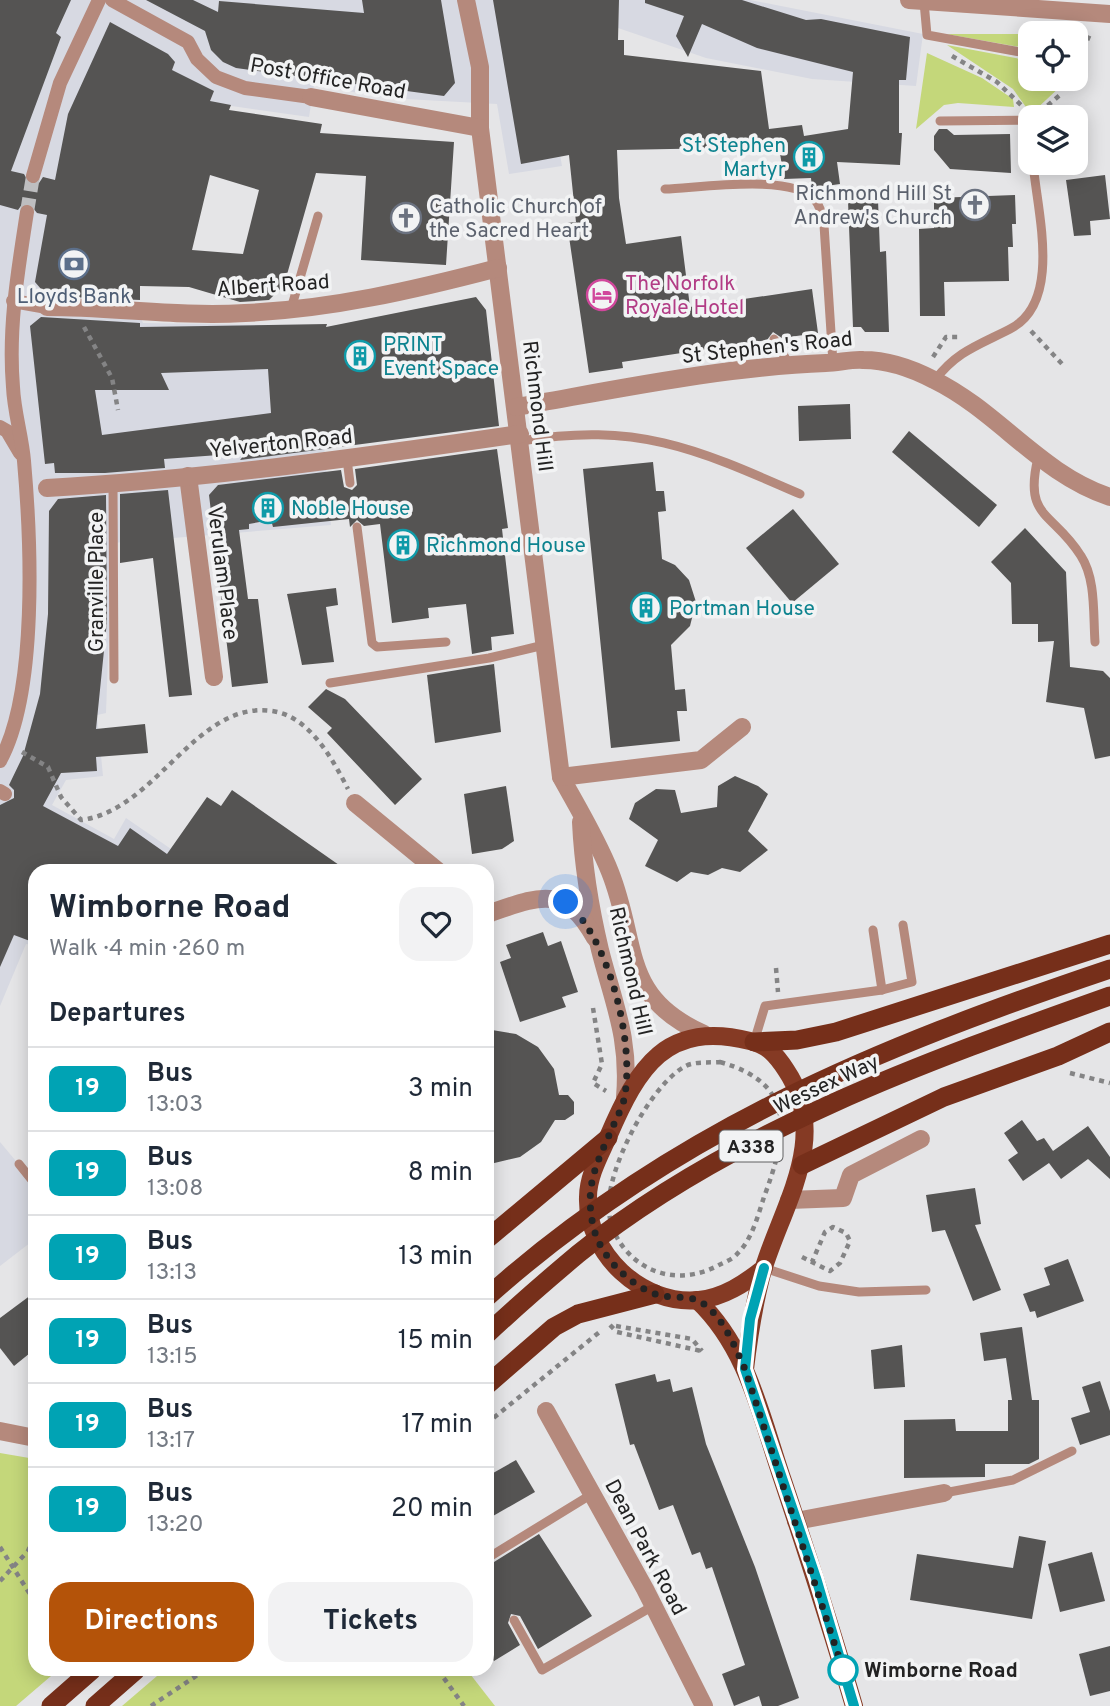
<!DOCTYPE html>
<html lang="en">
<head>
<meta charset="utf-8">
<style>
  :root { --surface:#fff; --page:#f2f2f3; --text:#1f2937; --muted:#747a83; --line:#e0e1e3; --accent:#b45309 }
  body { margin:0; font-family:Overpass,sans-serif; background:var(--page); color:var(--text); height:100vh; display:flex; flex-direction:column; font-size:26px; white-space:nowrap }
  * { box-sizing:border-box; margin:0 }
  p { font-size:23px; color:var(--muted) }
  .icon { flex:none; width:38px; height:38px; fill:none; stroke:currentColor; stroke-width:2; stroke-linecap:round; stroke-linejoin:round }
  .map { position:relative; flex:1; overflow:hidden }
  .sheet { position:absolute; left:28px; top:864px; width:466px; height:812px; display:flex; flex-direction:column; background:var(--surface); border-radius:21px; box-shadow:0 4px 18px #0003 }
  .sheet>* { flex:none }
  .badge { padding:0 14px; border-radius:10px; font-size:24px; line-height:46px }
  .controls { position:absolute; left:1018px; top:21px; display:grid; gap:14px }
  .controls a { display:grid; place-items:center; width:70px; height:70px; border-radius:14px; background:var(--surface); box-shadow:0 4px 18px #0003; font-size:35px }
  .you { position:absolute; width:35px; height:35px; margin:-18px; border:5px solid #fff; border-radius:50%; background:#1a73e8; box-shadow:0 0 0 10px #1a73e833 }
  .map>.badge { position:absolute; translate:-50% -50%; box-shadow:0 0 0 4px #fff }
  h2 { padding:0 21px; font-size:26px; line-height:63px }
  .round { display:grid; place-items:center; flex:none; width:74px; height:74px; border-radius:21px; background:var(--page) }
  .summary { display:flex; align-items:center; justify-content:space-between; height:119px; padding:0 21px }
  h1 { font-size:33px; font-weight:700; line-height:52px }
  .action { display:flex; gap:14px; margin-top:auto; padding:14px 21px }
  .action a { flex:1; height:80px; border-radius:21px; background:var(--accent); color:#fff; font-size:28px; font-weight:700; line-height:80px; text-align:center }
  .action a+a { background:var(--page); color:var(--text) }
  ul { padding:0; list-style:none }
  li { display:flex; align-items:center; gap:21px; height:84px; padding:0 21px; border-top:2px solid var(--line) }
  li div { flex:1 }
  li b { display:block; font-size:26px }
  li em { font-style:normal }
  li .badge { min-width:77px; font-weight:700; text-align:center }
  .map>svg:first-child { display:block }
  .built { fill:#d7d9e2 }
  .green { fill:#c4d77a }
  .building { fill:#555453; fill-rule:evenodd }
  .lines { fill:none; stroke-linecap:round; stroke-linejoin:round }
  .pedestrian-tunnel { stroke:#bebec0; stroke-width:14; stroke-dasharray:14 7; stroke-linecap:butt }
  .path { stroke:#848485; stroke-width:4.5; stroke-dasharray:5 5; stroke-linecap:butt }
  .service { stroke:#b5897c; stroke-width:9 }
  .pedestrian { stroke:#b5897c; stroke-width:14 }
  .minor { stroke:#b5897c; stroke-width:18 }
  .tertiary { stroke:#b5897c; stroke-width:18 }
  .primary { stroke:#853a24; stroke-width:18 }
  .trunk { stroke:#762f1a; stroke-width:19 }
  .line-casing { stroke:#fff; stroke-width:16 }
  .line { stroke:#00a3b4; stroke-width:10 }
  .walk { stroke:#232323; stroke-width:7; stroke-dasharray:0 12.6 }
  .stop-dot { fill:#fff; stroke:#00a3b4; stroke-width:3.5 }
  .labels { text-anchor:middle; stroke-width:7; stroke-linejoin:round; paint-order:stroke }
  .shield { fill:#f2f3f4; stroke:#616162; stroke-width:2 }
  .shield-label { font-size:19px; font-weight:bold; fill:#232323 }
  .street-label { font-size:21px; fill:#232323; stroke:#f2f3f4 }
  .culture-label { font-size:21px; fill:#0d838f; stroke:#f2f3f4; text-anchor:start }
  .worship-label { font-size:21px; fill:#5b616d; stroke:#f2f3f4; text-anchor:end }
  .hotel-label { font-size:21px; fill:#b23c85; stroke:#f2f3f4; text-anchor:start }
  .service-label { font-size:21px; fill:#4e5e75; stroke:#f2f3f4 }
  .stop-label { font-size:21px; font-weight:bold; fill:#232323; stroke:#f2f3f4; text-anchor:start }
</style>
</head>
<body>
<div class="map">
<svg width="1110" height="1706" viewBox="0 0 1110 1706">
  <rect width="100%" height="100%" fill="#e5e5e7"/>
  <g class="built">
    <path d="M 0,0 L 534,0 L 562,166 L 509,174 L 497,104 L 387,98 L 314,85 L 309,117 L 190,100 L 129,291 L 143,323 L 267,325 L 271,413 L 321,410 L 331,525 L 112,543 L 106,713 L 97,715 L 103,776 L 66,780 L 52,805 L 114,839 L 126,818 L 171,849 L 155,871 L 35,872 L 35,938 L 32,945 L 26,944 L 0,1006 Z"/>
    <path d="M 619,0 L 750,0 L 923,34 L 916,86 L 812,79 L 706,58 L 618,28 Z"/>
    <path d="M 0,1142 L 35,1184 L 35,1239 L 0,1266 Z"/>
  </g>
  <g class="green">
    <path d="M 946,34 L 1031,34 L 1031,49 Z"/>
    <path d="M 947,45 L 1031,61 L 1031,79 L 1059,79 L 1062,85 L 1031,114 L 1013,89 Z"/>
    <path d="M 927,53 L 982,78 L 1013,99 L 1014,107 L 958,103 L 944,105 L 916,129 Z"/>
    <path d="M 0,1453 L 35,1459 L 35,1670 L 58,1670 L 16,1706 L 0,1706 Z"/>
    <path d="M 164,1670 L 467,1670 L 495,1706 L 122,1706 Z"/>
  </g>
  <g class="building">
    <path d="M 0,0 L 71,0 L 56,33 L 61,37 L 11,171 L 24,174 L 30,185 L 39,183 L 43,177 L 55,180 L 68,114 L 110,22 L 168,54 L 175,62 L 172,70 L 214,91 L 210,101 L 231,105 L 229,110 L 322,124 L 320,133 L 454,142 L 446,265 L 361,260 L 366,176 L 316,173 L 284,285 L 269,300 L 240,302 L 189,287 L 140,286 L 140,300 L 47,296 L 35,282 L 47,215 L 37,213 L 29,203 L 23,203 L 18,210 L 0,205 ZM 210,175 L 259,190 L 243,254 L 192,250 Z"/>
    <path d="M 146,0 L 193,0 L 218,12 L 219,1 L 364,13 L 362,0 L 441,0 L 455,83 L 444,96 L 236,68 L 223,62 L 211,50 L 205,31 Z"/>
    <path d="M 493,0 L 619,0 L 618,40 L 624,40 L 624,55 L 761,71 L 769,129 L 802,125 L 804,136 L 848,129 L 853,72 L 757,48 L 702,24 L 688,57 L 676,36 L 684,16 L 645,3 L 645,0 L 742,0 L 806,20 L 821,19 L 910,37 L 906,80 L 899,80 L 899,133 L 902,133 L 900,165 L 837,162 L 840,184 L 812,188 L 811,178 L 784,179 L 779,147 L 617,150 L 619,198 L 626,244 L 681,236 L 690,307 L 812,289 L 818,333 L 782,338 L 773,332 L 767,340 L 622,362 L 623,368 L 589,373 L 567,223 L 576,222 L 569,155 L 521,164 Z"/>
    <path d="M 939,129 L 947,129 L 954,135 L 1010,134 L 1011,173 L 950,169 L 934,150 L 934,136 Z"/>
    <path d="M 1105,175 L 1110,219 L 1090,221 L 1091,235 L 1074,236 L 1066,180 Z"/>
    <path d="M 1015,195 L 1016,224 L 1012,224 L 1013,247 L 1008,247 L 1009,281 L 944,282 L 945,316 L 920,316 L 919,229 L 934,228 L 934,198 Z"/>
    <path d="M 878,200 L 880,252 L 886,251 L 889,332 L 865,332 L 861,327 L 853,327 L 848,201 Z"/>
    <path d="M 476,297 L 486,310 L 499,426 L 240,460 L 246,453 L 164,459 L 165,468 L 105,473 L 55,473 L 54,463 L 45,464 L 30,326 L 41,317 L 140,323 L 140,327 L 327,324 L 326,327 ZM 268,369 L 271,413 L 102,435 L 95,390 L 169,390 L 161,373 Z"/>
    <path d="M 850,404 L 851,439 L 799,441 L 798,406 Z"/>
    <path d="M 909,431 L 997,505 L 979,527 L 892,452 Z"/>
    <path d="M 497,449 L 508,528 L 502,529 L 514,634 L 491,637 L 492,650 L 472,654 L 466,604 L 428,608 L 429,618 L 392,623 L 380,524 L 364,526 L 357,520 L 350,527 L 349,519 L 273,527 L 271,520 L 249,524 L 249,529 L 239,530 L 248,599 L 258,599 L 268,683 L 232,687 L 209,495 L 218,485 L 341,470 L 344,487 L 352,490 L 357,485 L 355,469 Z"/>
    <path d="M 653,462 L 656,491 L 664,491 L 666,511 L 658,512 L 662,559 L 675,565 L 689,580 L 696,602 L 690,626 L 671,645 L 675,690 L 685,689 L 687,711 L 677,711 L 680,741 L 611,748 L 583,469 Z"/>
    <path d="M 168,490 L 192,695 L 169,697 L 153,558 L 120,563 L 120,494 Z"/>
    <path d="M 106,495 L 107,621 L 96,729 L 145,724 L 148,753 L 96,757 L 97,771 L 61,773 L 43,806 L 118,846 L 130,828 L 167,854 L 207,797 L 221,806 L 232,790 L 349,872 L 35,872 L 35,932 L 30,941 L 14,935 L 0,967 L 0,805 L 14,798 L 14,790 L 9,785 L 23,756 L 40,694 L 48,614 L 49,511 L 58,499 Z"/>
    <path d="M 793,509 L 839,564 L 792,603 L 746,548 Z"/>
    <path d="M 1025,528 L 1066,572 L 1070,667 L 1103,671 L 1110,678 L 1110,756 L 1095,759 L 1084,708 L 1046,702 L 1054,641 L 1038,642 L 1038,624 L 1012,624 L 1011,583 L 991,562 Z"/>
    <path d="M 336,588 L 338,605 L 326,607 L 334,662 L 302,665 L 287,594 Z"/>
    <path d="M 494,664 L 501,732 L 435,743 L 427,675 Z"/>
    <path d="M 326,689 L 345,699 L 422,779 L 395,805 L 327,733 L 332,728 L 308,707 Z"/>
    <path d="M 735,776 L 758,786 L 768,794 L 748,831 L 768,850 L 740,872 L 722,868 L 708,875 L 691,872 L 677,882 L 645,866 L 658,840 L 629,819 L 635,803 L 656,789 L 675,790 L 681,813 L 717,807 L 718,786 Z"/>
    <path d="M 506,786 L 514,841 L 502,849 L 472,854 L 464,794 Z"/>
    <path d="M 543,932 L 548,946 L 561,941 L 578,992 L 562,997 L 566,1007 L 520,1022 L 500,962 L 511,958 L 506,945 Z"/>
    <path d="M 486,1029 L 516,1034 L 538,1047 L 554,1069 L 559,1095 L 568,1095 L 574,1102 L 574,1114 L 565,1120 L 555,1120 L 541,1142 L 520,1157 L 486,1165 Z"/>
    <path d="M 1022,1120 L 1037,1141 L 1044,1138 L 1053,1151 L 1088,1126 L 1110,1157 L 1110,1179 L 1088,1159 L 1061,1179 L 1049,1163 L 1023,1181 L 1008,1160 L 1018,1153 L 1004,1133 Z"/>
    <path d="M 975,1188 L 981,1224 L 975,1225 L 1001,1290 L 973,1301 L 945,1230 L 932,1232 L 926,1195 Z"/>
    <path d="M 1068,1259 L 1084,1301 L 1037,1318 L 1035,1311 L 1030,1312 L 1023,1294 L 1050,1285 L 1044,1268 Z"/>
    <path d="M 35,1292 L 35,1349 L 14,1366 L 0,1348 L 0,1318 Z"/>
    <path d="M 1022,1327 L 1032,1400 L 1039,1400 L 1039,1459 L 1029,1464 L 985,1464 L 985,1477 L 904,1478 L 904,1420 L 955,1419 L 956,1431 L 1008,1431 L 1008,1400 L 1012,1400 L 1006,1358 L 984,1361 L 980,1333 Z"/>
    <path d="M 902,1345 L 905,1387 L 874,1389 L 871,1350 Z"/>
    <path d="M 655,1374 L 657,1382 L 670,1379 L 673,1392 L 692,1387 L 706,1444 L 755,1567 L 799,1698 L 778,1706 L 762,1706 L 759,1696 L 734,1706 L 722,1674 L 745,1665 L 712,1567 L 706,1569 L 700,1552 L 692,1555 L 673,1505 L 659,1510 L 634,1444 L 630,1445 L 615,1384 Z"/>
    <path d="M 1100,1381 L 1110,1411 L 1110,1435 L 1080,1445 L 1071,1418 L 1090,1412 L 1082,1387 Z"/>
    <path d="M 516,1460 L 535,1492 L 486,1520 L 486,1477 Z"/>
    <path d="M 539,1534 L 592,1616 L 538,1649 L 520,1616 L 511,1614 L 508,1623 L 520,1645 L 494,1661 L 486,1648 L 486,1567 Z"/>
    <path d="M 1019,1536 L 1046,1541 L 1032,1619 L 910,1600 L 917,1554 L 1013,1568 Z"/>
    <path d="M 1092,1552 L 1105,1601 L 1060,1612 L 1048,1564 Z"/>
    <path d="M 1110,1646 L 1110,1691 L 1090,1696 L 1079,1654 Z"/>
  </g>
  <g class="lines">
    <path class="pedestrian-tunnel" d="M 27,212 L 33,176"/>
    <g class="path">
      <path d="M 952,56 L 997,82 L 1021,105"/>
      <path d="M 1076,68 L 1091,31"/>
      <path d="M 1040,112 L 1060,95"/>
      <path d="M 84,327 L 112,378 L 118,410"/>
      <path d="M 1031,331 L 1065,367"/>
      <path d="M 933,357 L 946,337 L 962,337"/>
      <path d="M 22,752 L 48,767 L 61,797 L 81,820 C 156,811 196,700 272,711 C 309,716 332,758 348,789"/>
      <path d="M 776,968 L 778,992"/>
      <path d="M 593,1008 L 602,1064 L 593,1083 L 606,1091"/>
      <path d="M 720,1062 C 798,1084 787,1135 764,1197 C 758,1215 752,1240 737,1254 C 733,1259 725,1262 719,1265 C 686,1283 648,1278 624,1248 C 615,1237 609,1222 609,1209 C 606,1170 650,1086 684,1067 C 693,1061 709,1063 720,1062 Z"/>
      <path d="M 1070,1073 L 1110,1083"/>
      <path d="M 802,1257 L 830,1271 L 840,1263 L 850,1241 L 846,1233 L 833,1227 L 825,1232 L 812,1262"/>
      <path d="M 610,1325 L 617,1332 L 701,1351"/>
      <path d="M 616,1326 L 692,1339 L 702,1351"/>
      <path d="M 486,1424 L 602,1330"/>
      <path d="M 0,1547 L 35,1602"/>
      <path d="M 0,1581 L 28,1551 L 35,1535"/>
      <path d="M 438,1670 L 464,1706"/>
      <path d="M 151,1706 L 205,1670"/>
    </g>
    <g class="service">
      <path d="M 924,2 L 927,35 L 1031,54"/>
      <path d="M 1066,79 L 1069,85"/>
      <path d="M 940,121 L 1030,120 L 1031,130"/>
      <path d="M 665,189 C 699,188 792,173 815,200 C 821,207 822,216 824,225 L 833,363"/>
      <path d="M 291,309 L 318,216"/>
      <path d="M 774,339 L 789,364"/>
      <path d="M 935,380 C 957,351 979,345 1010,329 C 1063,302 1037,211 1033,163"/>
      <path d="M 521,441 C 637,422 695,448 800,494"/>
      <path d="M 1038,458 C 1023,519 1054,512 1081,556 C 1096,579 1093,614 1095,642"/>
      <path d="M 347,459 L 350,483"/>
      <path d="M 113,484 L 114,679"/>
      <path d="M 357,527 L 372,643 L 377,647 L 446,642"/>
      <path d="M 330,683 L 489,658 L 544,645"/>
      <path d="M 873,930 L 882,990"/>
      <path d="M 754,1042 L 765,1006 L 882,990 L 912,982 L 903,925"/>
      <path d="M 19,1164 L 35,1184"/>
      <path d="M 764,1268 L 819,1286 L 859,1292 L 926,1290"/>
      <path d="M 944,1493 L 1013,1480 L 1072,1451"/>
      <path d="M 486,1559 L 592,1494"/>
      <path d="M 514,1620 L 542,1670 L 653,1606"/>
    </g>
    <g class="pedestrian">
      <path d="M 112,0 L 188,42 L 197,59 L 216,77 L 245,88 L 311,97"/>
      <path d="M 33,176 L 60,83 L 99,0"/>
      <path d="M 13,301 L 47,307"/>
      <path d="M 0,427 L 7,431 L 20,453"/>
      <path d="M 0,761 C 38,692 31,540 24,461 C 22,436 14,412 13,387 C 8,328 18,270 27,212"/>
      <path d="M 0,791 L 5,794"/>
    </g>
    <g class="minor">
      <path d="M 466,0 L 480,67 L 480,128 L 561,777 C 578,808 597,839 610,872 C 639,945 620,997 704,1034"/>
      <path d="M 311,97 L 480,128"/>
      <path d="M 47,307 C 113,307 180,317 245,313 C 332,309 414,290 498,268"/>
      <path d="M 516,407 C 619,389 722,367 826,363 C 838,363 851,359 863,360 C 887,360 913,369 934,380 C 999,412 1040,474 1110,497"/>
      <path d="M 188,476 L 214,677"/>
      <path d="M 47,488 C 205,479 363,457 520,434"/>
      <path d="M 561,777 L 701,760 L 742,727"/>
      <path d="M 355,803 L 439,872"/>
      <path d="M 581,822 C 583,864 590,908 600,950 C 614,1005 630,1038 625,1097"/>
      <path d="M 486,917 L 490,913 C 540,896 565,884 595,938"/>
      <path d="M 789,1200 L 843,1198 L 851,1175 L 921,1139"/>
      <path d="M 546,1411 L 645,1589 L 704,1706"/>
      <path d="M 0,1431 L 35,1438"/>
      <path d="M 796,1521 L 944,1493"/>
    </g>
    <path class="tertiary" d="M 909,0 L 1110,14"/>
    <g class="primary">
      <path d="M 697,1300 C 748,1348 761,1417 783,1481 C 808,1556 832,1631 854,1706"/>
      <path d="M 745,1369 C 749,1335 754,1303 763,1270 C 783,1204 831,1137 786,1070 C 777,1056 768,1045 750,1041 C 666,1020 638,1067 608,1137 C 600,1155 588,1176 588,1197 C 586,1253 642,1306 699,1300 C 724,1297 744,1284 764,1268"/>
    </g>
    <g class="trunk">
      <path d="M 754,1042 L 797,1040 L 836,1032 L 1110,944"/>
      <path d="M 802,1165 L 944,1097 L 1058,1056 L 1110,1032"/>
      <path d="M 486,1240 L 608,1138"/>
      <path d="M 486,1298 C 671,1132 878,1047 1110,969"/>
      <path d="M 486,1335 C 516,1307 547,1280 578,1254 C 731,1131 927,1061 1110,996"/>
      <path d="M 486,1386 L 554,1327 L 578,1314 L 655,1294"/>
      <path d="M 51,1706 L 92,1670"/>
      <path d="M 95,1706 L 136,1670"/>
    </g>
  </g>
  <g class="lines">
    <g class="line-casing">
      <path id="line" d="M 764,1268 L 750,1319 L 745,1369 L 816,1578 L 854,1706"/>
    </g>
    <use href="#line" class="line"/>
    <path class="walk" d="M 566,902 C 609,938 634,1040 625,1094 C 624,1104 618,1115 614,1124 C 598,1161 584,1184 593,1225 C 599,1255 627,1283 655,1294 C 667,1299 684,1295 697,1300 C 721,1311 735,1347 745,1369 L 843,1670"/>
  </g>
  <defs>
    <g id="building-ring" transform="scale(1.575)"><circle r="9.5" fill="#f2f3f4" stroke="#0f9aa8" stroke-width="1.5"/><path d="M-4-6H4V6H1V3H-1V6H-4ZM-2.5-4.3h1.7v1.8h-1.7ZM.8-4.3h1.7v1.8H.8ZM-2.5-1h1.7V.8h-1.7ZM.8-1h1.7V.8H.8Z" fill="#0f9aa8"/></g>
    <g id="church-ring" transform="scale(1.575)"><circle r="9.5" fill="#f2f3f4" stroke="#6b7280" stroke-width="1.5"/><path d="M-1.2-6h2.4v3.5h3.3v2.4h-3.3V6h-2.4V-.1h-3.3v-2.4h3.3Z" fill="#6b7280"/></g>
    <g id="bank-ring" transform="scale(1.575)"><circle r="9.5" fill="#f2f3f4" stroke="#5c6f8a" stroke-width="1.5"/><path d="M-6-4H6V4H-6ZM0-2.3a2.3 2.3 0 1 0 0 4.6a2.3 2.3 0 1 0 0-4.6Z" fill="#5c6f8a"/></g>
    <g id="hotel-ring" transform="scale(1.575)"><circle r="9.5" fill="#f2f3f4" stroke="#d1479c" stroke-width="1.5"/><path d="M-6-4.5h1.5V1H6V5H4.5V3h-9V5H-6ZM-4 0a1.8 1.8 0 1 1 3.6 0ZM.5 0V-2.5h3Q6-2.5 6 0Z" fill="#d1479c"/></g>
  </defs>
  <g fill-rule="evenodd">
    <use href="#building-ring" x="809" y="157"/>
    <use href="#church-ring" x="975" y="205"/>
    <use href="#church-ring" x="406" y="218"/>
    <use href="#bank-ring" x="74" y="264"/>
    <use href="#hotel-ring" x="602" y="295"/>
    <use href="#building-ring" x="360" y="356"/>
    <use href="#building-ring" x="268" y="508"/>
    <use href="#building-ring" x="403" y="545"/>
    <use href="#building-ring" x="646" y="608"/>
  </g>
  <circle class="stop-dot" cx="843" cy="1670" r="14"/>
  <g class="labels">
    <rect class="shield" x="719.5" y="1130.5" width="63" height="31" rx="5"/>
    <g class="shield-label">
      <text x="751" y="1153">A338</text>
    </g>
    <g class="street-label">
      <text transform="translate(328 78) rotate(10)" y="7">Post Office Road</text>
      <text transform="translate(273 285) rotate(-4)" y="7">Albert Road</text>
      <text transform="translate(767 347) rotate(-6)" y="7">St Stephen's Road</text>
      <text transform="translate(538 406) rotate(83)" y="7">Richmond Hill</text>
      <text transform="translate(281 443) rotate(-6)" y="7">Yelverton Road</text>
      <text transform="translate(223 573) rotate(83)" y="7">Verulam Place</text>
      <text transform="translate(96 582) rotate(-90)" y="7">Granville Place</text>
      <text transform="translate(631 971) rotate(77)" y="7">Richmond Hill</text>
      <text transform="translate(826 1084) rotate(-25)" y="7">Wessex Way</text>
      <text transform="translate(646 1547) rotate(62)" y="7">Dean Park Road</text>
    </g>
    <g class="culture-label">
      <text x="786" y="152" text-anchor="end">St Stephen<tspan x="786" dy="24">Martyr</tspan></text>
      <text x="383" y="351">PRINT<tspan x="383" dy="24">Event Space</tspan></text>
      <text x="291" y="515">Noble House</text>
      <text x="426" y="552">Richmond House</text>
      <text x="669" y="615">Portman House</text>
    </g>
    <g class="worship-label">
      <text x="952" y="200">Richmond Hill St<tspan x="952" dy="24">Andrew's Church</tspan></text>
      <text x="429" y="213" text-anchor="start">Catholic Church of<tspan x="429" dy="24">the Sacred Heart</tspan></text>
    </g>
    <g class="hotel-label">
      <text x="625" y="290">The Norfolk<tspan x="625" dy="24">Royale Hotel</tspan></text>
    </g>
    <g class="service-label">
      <text x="74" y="303">Lloyds Bank</text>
    </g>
    <g class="stop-label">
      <text x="864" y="1677">Wimborne Road</text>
    </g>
  </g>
</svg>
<div class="controls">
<a><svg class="icon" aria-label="locate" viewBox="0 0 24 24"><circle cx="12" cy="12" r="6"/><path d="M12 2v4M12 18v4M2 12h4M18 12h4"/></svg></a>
<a><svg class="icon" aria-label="layers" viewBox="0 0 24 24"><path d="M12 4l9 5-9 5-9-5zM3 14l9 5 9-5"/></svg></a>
</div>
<div class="you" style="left:566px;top:902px"></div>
<section class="sheet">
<div class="summary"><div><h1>Wimborne Road</h1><p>Walk · 4 min · 260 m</p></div><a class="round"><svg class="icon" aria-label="heart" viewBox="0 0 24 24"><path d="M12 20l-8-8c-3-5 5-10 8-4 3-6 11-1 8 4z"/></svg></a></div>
<h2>Departures</h2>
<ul>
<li><span class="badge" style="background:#00a3b4;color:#fff">19</span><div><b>Bus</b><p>13:03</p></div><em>3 min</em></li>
<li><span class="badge" style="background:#00a3b4;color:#fff">19</span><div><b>Bus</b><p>13:08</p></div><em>8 min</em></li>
<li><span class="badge" style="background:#00a3b4;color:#fff">19</span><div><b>Bus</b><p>13:13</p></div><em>13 min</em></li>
<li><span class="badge" style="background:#00a3b4;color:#fff">19</span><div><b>Bus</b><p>13:15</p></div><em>15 min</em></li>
<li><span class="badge" style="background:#00a3b4;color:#fff">19</span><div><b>Bus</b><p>13:17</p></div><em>17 min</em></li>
<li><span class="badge" style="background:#00a3b4;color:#fff">19</span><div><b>Bus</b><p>13:20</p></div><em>20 min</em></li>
</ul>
<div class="action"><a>Directions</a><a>Tickets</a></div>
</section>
</div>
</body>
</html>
